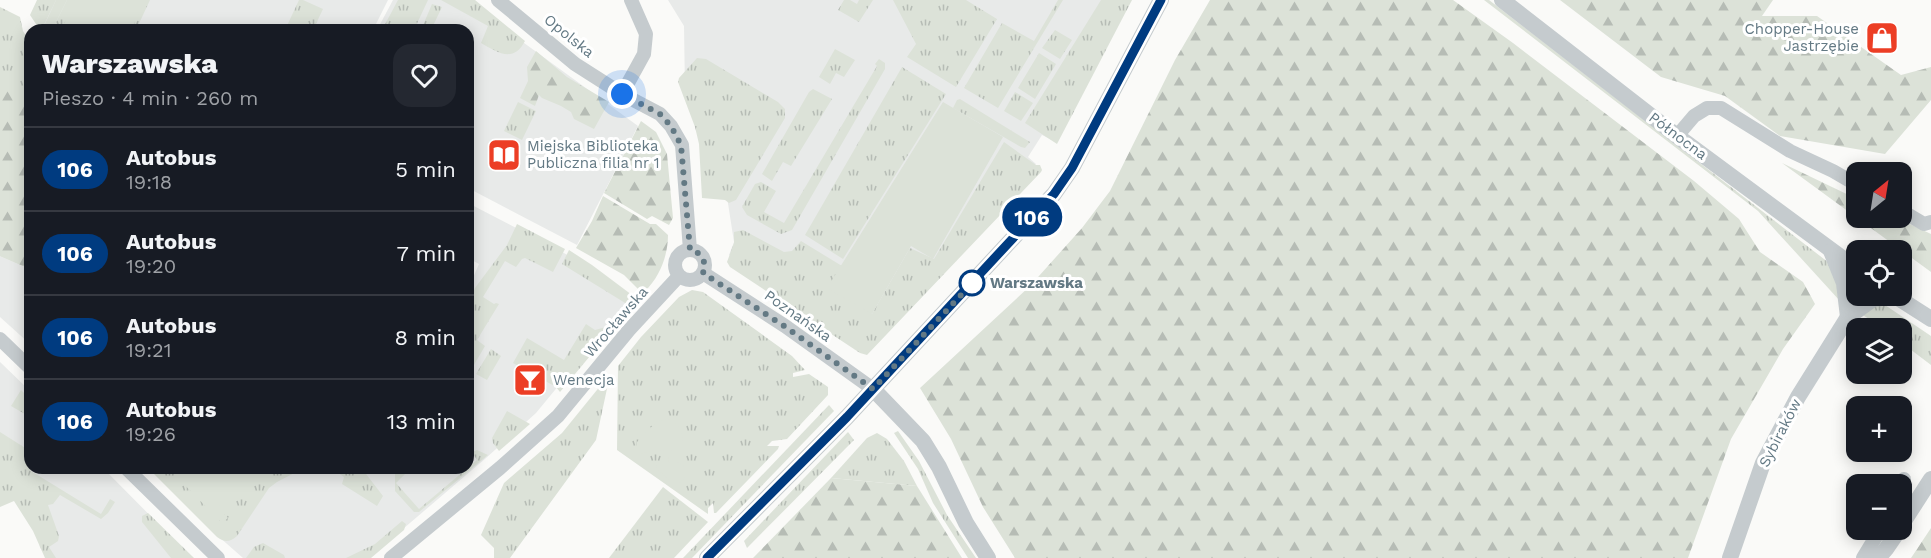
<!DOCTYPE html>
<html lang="pl">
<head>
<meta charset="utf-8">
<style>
  :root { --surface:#171b24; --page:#242831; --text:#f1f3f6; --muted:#9ea1a6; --line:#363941 }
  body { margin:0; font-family:"Work Sans",sans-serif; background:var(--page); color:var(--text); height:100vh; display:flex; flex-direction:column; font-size:22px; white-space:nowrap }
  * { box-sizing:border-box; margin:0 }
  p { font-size:20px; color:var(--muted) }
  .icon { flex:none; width:33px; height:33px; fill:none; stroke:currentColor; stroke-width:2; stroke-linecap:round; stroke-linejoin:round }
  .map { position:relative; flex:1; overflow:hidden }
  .sheet { position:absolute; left:24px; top:24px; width:450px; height:450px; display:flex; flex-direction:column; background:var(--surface); border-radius:18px; box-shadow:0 3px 15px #0003 }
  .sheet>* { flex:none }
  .badge { padding:0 12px; border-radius:20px; font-size:21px; line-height:39px }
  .needle { width:39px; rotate:30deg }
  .controls { position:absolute; left:1846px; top:162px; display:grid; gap:12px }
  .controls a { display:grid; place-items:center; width:66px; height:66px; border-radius:12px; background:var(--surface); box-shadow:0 3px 15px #0003; font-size:30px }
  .you { position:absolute; width:30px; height:30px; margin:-15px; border:4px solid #fff; border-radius:50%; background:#1a73e8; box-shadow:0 0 0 9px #1a73e833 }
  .map>.badge { position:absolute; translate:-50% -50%; box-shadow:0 0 0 3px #fff }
  .round { display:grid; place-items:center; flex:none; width:63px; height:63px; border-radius:18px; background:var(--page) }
  .summary { display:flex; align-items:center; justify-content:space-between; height:102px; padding:0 18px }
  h1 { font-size:28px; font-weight:800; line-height:45px }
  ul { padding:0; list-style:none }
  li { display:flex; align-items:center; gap:18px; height:84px; padding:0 18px; border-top:2px solid var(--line) }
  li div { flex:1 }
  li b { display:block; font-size:22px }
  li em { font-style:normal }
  li .badge { min-width:66px; font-weight:700; text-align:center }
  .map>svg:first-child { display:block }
  .built { fill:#e8eae9 }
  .grass { fill:url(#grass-tufts) }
  .forest { fill:url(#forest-firs) }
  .park { fill:#dce2d8 }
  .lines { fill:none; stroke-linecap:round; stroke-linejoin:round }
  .minor { stroke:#c5cbce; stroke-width:14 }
  .tertiary { stroke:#c5cbce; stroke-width:16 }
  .line-casing { stroke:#fff; stroke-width:14 }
  .line { stroke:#003b80; stroke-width:9 }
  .walk { stroke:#637984; stroke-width:6; stroke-dasharray:0 10.8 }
  .stop-dot { fill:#fff; stroke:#003b80; stroke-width:3 }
  .labels { text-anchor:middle; stroke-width:6; stroke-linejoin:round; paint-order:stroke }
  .poi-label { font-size:15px; fill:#637984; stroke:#fff; text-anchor:start }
  .street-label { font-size:15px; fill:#637984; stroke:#fff }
  .stop-label { font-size:15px; font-weight:bold; fill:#637984; stroke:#fff; text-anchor:start }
</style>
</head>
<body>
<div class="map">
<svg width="1931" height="558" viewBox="0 0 1931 558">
  <defs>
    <pattern id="grass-tufts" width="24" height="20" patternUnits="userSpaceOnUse" patternTransform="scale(1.5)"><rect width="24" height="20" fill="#dce2d8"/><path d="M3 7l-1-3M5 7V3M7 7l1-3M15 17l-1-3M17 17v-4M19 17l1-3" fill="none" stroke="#b6bcb5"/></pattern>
    <pattern id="forest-firs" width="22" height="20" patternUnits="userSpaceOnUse" patternTransform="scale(1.5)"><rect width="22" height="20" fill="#dce2d8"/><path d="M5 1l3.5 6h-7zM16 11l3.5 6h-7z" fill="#b6bcb5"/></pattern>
  </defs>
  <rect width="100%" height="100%" fill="#fafaf8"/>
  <g class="built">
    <path d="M 51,0 L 388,0 L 373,30 L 152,30 L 142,26 L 140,30 L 39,30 L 37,28 Z"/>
    <path d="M 393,0 L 470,0 L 520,40 L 638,126 L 577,245 L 468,188 L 468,30 L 377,30 Z"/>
    <path d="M 668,0 L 1120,0 L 1052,140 L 1042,135 L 1028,157 L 1036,164 L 974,234 L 871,341 L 729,255 L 734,242 L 727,197 L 703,142 L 685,91 L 684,26 Z"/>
    <path d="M 468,203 L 559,250 L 602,276 L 630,299 L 536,413 L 486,458 L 369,558 L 243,558 L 218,536 L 149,468 L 468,468 L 468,289 L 479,264 L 468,258 Z"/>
    <path d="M 0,256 L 30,269 L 30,344 L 0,317 Z"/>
    <path d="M 0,362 L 30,391 L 30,468 L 103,468 L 192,558 L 48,558 L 38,488 L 0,489 Z"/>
  </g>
  <g class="grass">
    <path d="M 37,0 L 56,0 L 43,27 L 48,30 L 40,30 L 30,15 Z"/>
    <path d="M 67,0 L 150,0 L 136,30 L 52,30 Z"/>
    <path d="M 299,0 L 303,0 L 323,9 L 313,30 L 285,30 Z"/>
    <path d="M 398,0 L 428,0 L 414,30 L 382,30 Z"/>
    <path d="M 441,0 L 475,0 L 525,41 C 513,64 497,52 481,43 L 488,26 Z"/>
    <path d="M 844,0 L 850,0 L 857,4 L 859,0 L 873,0 L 859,22 L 838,10 Z"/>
    <path d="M 893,0 L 966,0 L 997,19 L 956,87 L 907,57 L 916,44 Z"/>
    <path d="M 1058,0 L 1063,0 L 998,108 L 964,88 L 1002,23 L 1034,41 Z"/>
    <path d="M 1101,0 L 1132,0 L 1057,144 L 1025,123 Z"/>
    <path d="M 1484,0 L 1489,0 L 1833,266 L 1840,301 L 1758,211 Z"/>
    <path d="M 432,4 L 442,7 L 431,30 L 421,30 Z"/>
    <path d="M 0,7 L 20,17 L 23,31 L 30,42 L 30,269 L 0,256 Z"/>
    <path d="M 1055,30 L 1072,40 L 1060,59 L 1042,48 Z"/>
    <path d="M 835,49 L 855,60 L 844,77 L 836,73 L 830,84 L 819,77 Z"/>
    <path d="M 1039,53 L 1056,64 L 1035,99 L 1018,88 Z"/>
    <path d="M 697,58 L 706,59 L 778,102 L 785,109 L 785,118 L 736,200 L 729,203 L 725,200 L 702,198 L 699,144 L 695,127 L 678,82 L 679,78 Z"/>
    <path d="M 879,59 L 885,63 L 885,69 L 792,230 L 781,234 L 747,215 L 742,207 L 743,205 L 755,184 L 761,182 L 776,191 L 764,212 L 784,223 L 877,66 L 875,64 Z"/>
    <path d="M 902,67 L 946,94 L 843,259 L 805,235 Z"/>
    <path d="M 813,89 L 832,99 L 791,166 L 783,162 L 772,181 L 762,174 L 809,92 Z"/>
    <path d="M 1015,92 L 1033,103 L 1021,121 L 1004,111 Z"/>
    <path d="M 960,99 L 1030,142 L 1025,148 L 1021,147 L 953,108 L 957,100 Z"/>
    <path d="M 518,102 L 536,111 L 522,140 L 504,131 Z"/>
    <path d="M 1004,142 L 1036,165 L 1040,165 L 1042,170 L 1041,172 L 867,355 L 860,353 L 730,267 L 727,262 L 734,243 L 734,232 L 743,230 L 784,252 L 792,251 L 801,241 L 842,266 L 872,314 L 910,248 L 934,259 Z"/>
    <path d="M 517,224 L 565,249 L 553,272 L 525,258 L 522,259 L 516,267 L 505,261 L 483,297 L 494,304 L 496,303 L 499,304 L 477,340 L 485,346 L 471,370 L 468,369 L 468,304 L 475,288 L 507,245 Z"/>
    <path d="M 569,250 L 592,265 L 636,298 L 630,306 L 562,264 Z"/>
    <path d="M 692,290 L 703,292 L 792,356 L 805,370 L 793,373 L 793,377 L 809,374 L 828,387 L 828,395 L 787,439 L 772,441 L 767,446 L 779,446 L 778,449 L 716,513 L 714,513 L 713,503 L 708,508 L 708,514 L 705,512 L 617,450 L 618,366 L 641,337 L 679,297 Z"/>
    <path d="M 1882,303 L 1931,336 L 1931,365 L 1902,343 L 1902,328 L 1882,328 L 1860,313 Z"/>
    <path d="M 586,324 L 595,330 L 606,327 L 609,328 L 610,332 L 560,392 L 556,387 L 513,363 L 527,338 L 564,360 Z"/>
    <path d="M 491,349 L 501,356 L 487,380 L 476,374 Z"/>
    <path d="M 608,384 L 596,440 L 510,558 L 494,558 L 494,548 L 481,535 L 504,483 L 562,433 L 601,385 Z"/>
    <path d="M 21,390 L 30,399 L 30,417 L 11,406 Z"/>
    <path d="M 829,405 L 834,411 L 692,558 L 683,558 Z"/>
    <path d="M 507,411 L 530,424 L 499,451 L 493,443 L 492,438 Z"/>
    <path d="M 898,431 L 919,461 L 947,515 L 976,558 L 968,558 L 933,503 L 918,469 L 894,433 Z"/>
    <path d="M 0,432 L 30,451 L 30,468 L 33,468 L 31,471 L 101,514 L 110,499 L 115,502 L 108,513 L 101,519 L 60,495 L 53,504 L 48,505 L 59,536 L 58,541 L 49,547 L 56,558 L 45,558 L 33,531 L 14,501 L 0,507 Z"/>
    <path d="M 848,432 L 854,440 L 747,548 L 744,541 Z"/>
    <path d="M 877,433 L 887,439 L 904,461 L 917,486 L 831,478 L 867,438 Z"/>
    <path d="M 477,450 L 488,455 L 419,512 L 414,512 L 395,491 L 395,468 L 411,468 L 396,483 L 419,509 L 477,460 L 472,452 Z"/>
    <path d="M 148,468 L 304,468 L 277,482 L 269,488 L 237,536 C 230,542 225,543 217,537 Z"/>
    <path d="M 331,468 L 359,468 L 363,470 L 383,496 L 377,506 L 342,484 L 344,477 Z"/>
    <path d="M 663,487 L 708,522 L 674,558 L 609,558 Z"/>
    <path d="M 148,513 L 194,558 L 171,558 L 142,522 L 142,516 Z"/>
    <path d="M 402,521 L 406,524 L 404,530 L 371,558 L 346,558 L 375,544 Z"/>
    <path d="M 263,543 L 284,555 L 285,558 L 246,558 L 254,547 Z"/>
  </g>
  <g class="forest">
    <path d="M 1210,0 L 1453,0 L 1513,43 L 1694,181 L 1739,219 L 1760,252 L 1803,282 L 1815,304 L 1783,349 L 1731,439 L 1688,558 L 1015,558 L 983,507 L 951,439 L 920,388 L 1030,286 L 1082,228 L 1110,191 L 1175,60 Z"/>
    <path d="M 1560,0 L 1773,0 L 1762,16 L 1817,16 L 1901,75 L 1931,67 L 1931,100 L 1885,154 L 1780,136 L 1725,96 L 1661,77 Z"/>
    <path d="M 536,51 L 567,77 L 609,102 L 594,129 L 574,119 L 571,112 L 561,106 L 542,98 L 539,95 L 535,106 L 520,98 L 528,81 L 527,67 Z"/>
    <path d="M 0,86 L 30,95 L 30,269 L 0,256 Z"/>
    <path d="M 641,121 L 656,132 L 667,154 L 673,218 L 669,225 L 652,216 L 647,219 L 604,193 Z"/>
    <path d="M 1782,163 L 1857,199 L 1857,218 L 1897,218 L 1931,234 L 1931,272 Z"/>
    <path d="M 603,196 L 650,224 L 656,224 L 668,235 C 668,255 660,277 645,291 L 640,291 L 624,275 L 576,248 L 592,221 Z"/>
    <path d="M 831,478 L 917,486 L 962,558 L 753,558 Z"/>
    <path d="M 1931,528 L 1931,558 L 1911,558 Z"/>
  </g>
  <g class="park">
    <path d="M 56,0 L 67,0 L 52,30 L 43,28 Z"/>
    <path d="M 75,0 L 145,0 L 131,30 L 61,30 Z"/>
    <path d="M 943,102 L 1003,137 L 933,259 L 911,246 L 872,314 L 827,288 Z"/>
    <path d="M 670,419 C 679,423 684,434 682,443 L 673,450 L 651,451 L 641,454 L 637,451 L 637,442 L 657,421 Z"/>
    <path d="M 664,457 L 669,457 L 668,462 L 679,463 L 685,467 L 685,477 L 680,483 L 669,480 L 656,468 L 657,465 L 664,463 Z"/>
    <path d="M 168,468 L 178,468 L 228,518 L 222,523 Z"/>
    <path d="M 180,468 L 252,468 L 253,469 L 219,506 Z"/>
  </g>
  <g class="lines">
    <g class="minor">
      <path d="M 498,0 L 575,64 L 622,94 L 660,114 L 671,126 L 682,145 L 690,250"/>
      <path d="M 622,94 L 644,54 L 646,34 L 631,0"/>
      <path d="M 1677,136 L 1694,116 L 1707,108 L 1721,108 L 1790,151 L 1833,171 L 1857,185"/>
      <path d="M 1902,211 L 1924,224 L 1931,222"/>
      <circle cx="690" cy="265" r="15"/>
      <path d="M 703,273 L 785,326 L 873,389"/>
      <path d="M 0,339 L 30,368"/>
      <path d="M 126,468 L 218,558"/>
      <path d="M 1902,484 L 1904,479"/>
      <path d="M 391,558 L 500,468 L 558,416 L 629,330 L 679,276"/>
      <path d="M 1863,558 L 1880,530"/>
    </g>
    <g class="tertiary">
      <path d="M 1502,0 L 1677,136 L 1857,269"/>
      <path d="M 1831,251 L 1844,283 L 1848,317"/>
      <path d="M 1895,296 L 1931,319"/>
      <path d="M 873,389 L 923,441 L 939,467 L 966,523 L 988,558"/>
      <path d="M 1902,524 L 1931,479"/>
      <path d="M 707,558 L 847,417 L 1054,194 L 1072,168 L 1161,0"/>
      <path d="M 1730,558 L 1763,463 L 1798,397 L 1848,317 L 1873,299 L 1896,296"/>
      <path d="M 1878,558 L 1886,549 L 1899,530"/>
    </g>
  </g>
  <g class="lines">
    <g class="line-casing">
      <path id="line" d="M 707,558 L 847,417 L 1054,194 L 1072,168 L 1161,0"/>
    </g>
    <use href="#line" class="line"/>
    <path class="walk" d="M 622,94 L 660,114 L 671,126 L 681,145 L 690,250 C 702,252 707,262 703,273 L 784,326 L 873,389 L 976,279 L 972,283"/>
  </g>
  <defs>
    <g id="shop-square" transform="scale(1.725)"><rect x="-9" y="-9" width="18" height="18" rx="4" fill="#ec3e25" stroke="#fff"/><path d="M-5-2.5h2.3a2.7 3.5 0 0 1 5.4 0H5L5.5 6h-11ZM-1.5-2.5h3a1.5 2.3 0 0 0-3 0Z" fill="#fff"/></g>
    <g id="library-square" transform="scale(1.725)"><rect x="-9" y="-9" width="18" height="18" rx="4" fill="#ec3e25" stroke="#fff"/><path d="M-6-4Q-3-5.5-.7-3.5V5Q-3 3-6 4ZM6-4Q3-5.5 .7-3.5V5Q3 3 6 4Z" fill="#fff"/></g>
    <g id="bar-square" transform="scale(1.725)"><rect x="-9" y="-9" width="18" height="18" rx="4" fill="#ec3e25" stroke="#fff"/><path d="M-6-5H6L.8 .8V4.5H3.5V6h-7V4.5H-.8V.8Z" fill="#fff"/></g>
  </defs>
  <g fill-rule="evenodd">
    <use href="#shop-square" x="1882" y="38"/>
    <use href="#library-square" x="504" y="155"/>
    <use href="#bar-square" x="530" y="380"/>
  </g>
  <circle class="stop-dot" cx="972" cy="283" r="12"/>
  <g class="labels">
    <g class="poi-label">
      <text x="1859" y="34" text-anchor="end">Chopper-House<tspan x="1859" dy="17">Jastrzębie</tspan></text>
      <text x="527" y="151">Miejska Biblioteka<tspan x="527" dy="17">Publiczna filia nr 1</tspan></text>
      <text x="553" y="385">Wenecja</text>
    </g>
    <g class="street-label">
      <text transform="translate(569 36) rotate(39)" y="5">Opolska</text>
      <text transform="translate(1678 136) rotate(37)" y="5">Północna</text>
      <text transform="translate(798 316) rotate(35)" y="5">Poznańska</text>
      <text transform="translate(616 322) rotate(-49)" y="5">Wrocławska</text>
      <text transform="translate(1780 433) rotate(-63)" y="5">Sybiraków</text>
    </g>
    <g class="stop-label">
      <text x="990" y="288">Warszawska</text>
    </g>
  </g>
</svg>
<div class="controls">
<a><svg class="needle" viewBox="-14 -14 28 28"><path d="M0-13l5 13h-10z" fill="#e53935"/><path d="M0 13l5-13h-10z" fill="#9ea1a6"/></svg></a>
<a><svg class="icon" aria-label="locate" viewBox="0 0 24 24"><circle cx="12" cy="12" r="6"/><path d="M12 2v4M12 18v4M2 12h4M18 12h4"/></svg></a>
<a><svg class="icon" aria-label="layers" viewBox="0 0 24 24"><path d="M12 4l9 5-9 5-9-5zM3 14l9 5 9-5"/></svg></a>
<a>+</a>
<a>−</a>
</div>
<div class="you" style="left:622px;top:94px"></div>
<b class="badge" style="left:1032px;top:217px;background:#003b80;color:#fff">106</b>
<section class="sheet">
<div class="summary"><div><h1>Warszawska</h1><p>Pieszo · 4 min · 260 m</p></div><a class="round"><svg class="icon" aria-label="heart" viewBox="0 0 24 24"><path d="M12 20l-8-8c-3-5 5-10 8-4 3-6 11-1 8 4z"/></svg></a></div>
<ul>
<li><span class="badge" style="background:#003b80;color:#fff">106</span><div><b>Autobus</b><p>19:18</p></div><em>5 min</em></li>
<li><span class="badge" style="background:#003b80;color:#fff">106</span><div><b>Autobus</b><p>19:20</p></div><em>7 min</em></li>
<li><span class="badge" style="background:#003b80;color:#fff">106</span><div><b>Autobus</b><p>19:21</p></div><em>8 min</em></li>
<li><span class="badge" style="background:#003b80;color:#fff">106</span><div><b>Autobus</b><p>19:26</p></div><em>13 min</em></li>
</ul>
</section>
</div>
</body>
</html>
